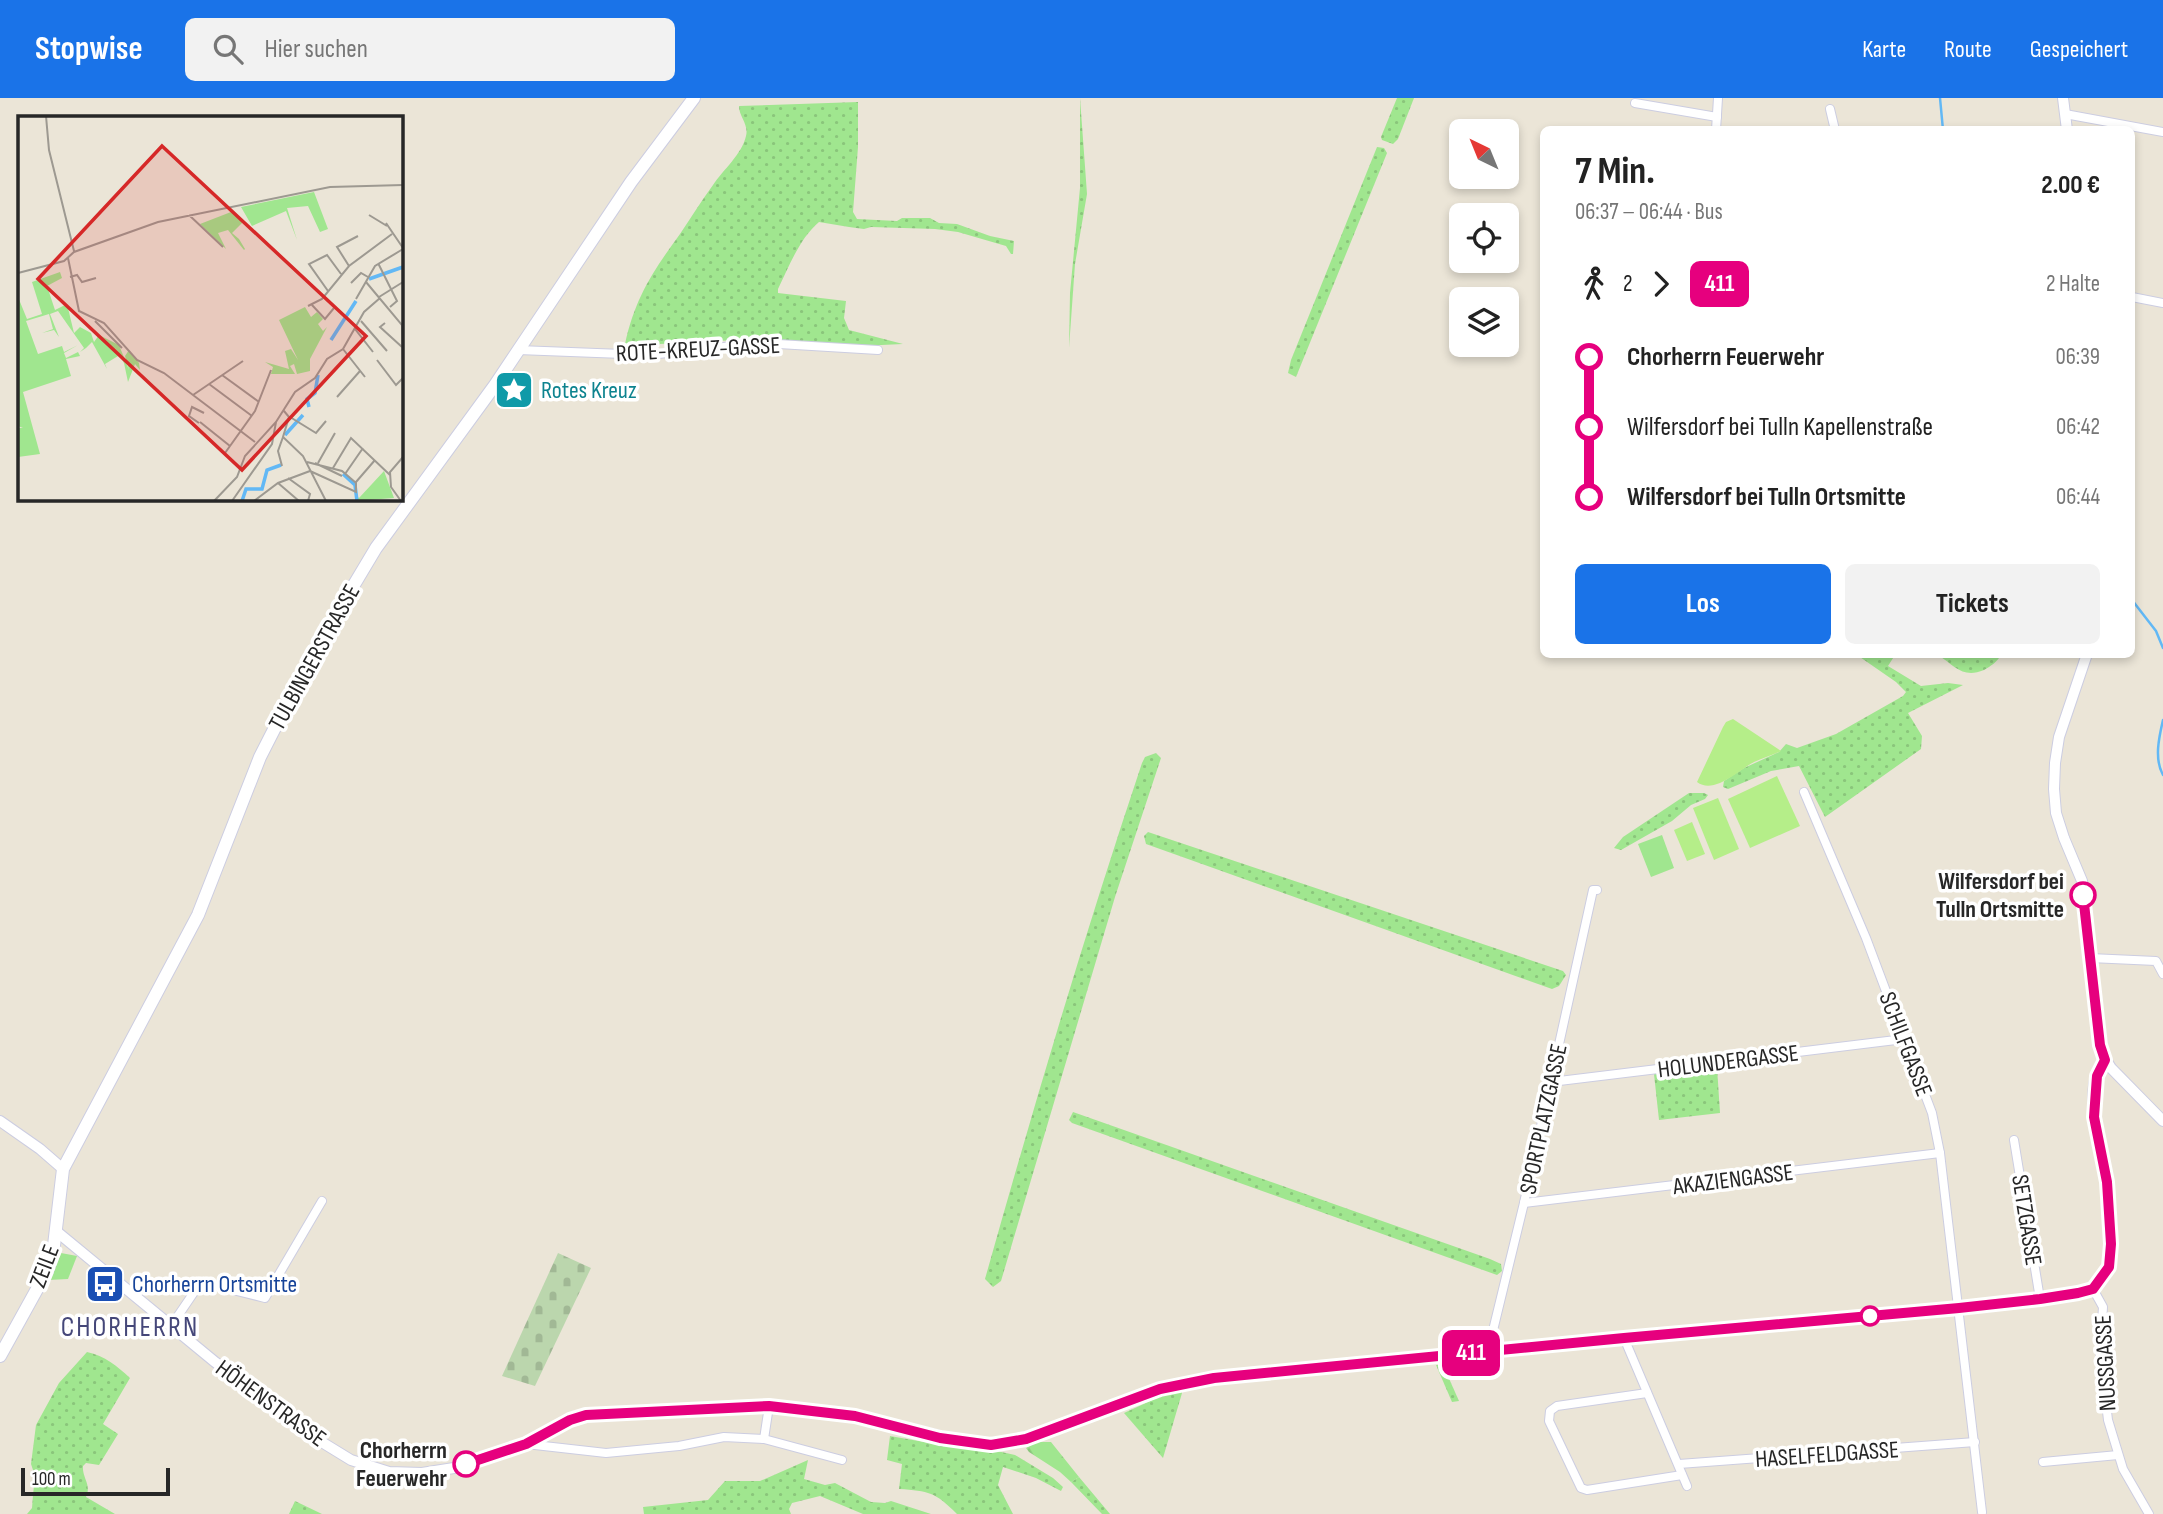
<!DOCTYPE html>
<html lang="de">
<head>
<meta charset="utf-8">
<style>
  :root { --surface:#fff; --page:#f2f2f2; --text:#222; --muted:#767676; --accent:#1a73e8 }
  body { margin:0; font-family:"Sofia Sans Condensed",sans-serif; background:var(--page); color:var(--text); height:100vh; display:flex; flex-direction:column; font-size:26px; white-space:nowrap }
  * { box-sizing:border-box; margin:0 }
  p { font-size:23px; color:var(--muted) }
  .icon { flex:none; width:38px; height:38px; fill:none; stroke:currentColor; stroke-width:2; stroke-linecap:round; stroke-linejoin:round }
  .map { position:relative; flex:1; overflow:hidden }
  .details { position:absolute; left:1540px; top:28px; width:595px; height:532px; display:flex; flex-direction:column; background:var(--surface); border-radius:10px; box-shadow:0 4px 10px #0003 }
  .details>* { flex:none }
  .badge { padding:0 14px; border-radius:10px; font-size:24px; line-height:46px }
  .needle { width:46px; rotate:317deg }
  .buttons { position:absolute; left:1449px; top:21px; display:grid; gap:14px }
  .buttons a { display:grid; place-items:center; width:70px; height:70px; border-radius:10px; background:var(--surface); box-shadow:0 4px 10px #0003; font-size:35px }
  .scale { position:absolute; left:21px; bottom:18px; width:149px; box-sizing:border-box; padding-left:7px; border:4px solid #272727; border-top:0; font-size:19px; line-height:24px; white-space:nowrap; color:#272727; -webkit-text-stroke:5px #fff; paint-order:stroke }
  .map>.badge { position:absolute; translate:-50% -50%; box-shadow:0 0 0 4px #fff }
  .legs { display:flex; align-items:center; gap:10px; height:77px; padding:0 35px; font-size:23px }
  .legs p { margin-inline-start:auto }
  .summary { display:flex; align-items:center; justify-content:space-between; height:119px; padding:0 35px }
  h1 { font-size:38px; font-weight:700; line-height:52px }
  .button { display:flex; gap:14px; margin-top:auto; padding:14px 35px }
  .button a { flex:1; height:80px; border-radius:10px; background:var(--accent); color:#fff; font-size:28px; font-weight:700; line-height:80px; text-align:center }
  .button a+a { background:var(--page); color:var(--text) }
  ul { padding:0 35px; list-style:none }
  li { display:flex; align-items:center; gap:24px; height:70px; font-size:26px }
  li i { display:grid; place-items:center; width:10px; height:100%; margin:0 9px; background:currentColor }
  li i::after { content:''; width:18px; height:18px; margin:-9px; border:5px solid; border-radius:50%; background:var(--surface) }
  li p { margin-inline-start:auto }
  li:first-child i { background:linear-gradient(#0000 50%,currentColor 0) }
  li:last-child i { background:linear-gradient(currentColor 50%,#0000 0) }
  header { display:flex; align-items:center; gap:42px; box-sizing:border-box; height:98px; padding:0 35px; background:var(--accent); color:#fff }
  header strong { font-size:33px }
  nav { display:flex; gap:38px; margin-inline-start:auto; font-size:24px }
  .search { width:490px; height:63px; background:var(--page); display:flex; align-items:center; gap:18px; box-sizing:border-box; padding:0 24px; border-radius:10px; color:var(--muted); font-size:26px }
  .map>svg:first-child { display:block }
  .grass { fill:url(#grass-dots) }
  .forest { fill:url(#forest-firs) }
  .cemetery { fill:url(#cemetery-stones) }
  .park { fill:#a0e68f }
  .pitch { fill:#b5ee89 }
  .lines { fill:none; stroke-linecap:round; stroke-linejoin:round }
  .stream { stroke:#62b8f5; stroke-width:2.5 }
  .minor-casing { stroke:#cccde1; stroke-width:10 }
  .tertiary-casing { stroke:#cccde1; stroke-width:12 }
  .secondary-casing { stroke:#cccde1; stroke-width:14 }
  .minor { stroke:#fff; stroke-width:8 }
  .tertiary { stroke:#fff; stroke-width:10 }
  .secondary { stroke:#fff; stroke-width:12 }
  .line-1-casing { stroke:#fff; stroke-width:16 }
  .line-1 { stroke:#e6007e; stroke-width:10 }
  .stop-1-dot { fill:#fff; stroke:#e6007e; stroke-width:3.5 }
  .labels { text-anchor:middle; stroke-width:7; stroke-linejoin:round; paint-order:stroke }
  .street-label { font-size:24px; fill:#272727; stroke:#fff }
  .culture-label { font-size:24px; fill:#0d838f; stroke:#fff; text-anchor:start }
  .stop-label { font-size:24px; font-weight:bold; fill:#272727; stroke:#fff; text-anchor:end }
  .transit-label { font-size:24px; fill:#164399; stroke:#fff; text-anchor:start }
  .quarter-label { font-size:28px; letter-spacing:2px; fill:#454779; stroke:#fff }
  .inset-river { fill:none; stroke:#62b8f5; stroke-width:3.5 }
  .inset-road { fill:none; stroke:#9d9991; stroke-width:2 }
  .view { fill:#d62828; fill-opacity:0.15; stroke:#d62828; stroke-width:3.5 }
  .inset-edge { fill:none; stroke:#272727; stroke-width:3.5 }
</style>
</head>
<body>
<header>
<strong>Stopwise</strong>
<div class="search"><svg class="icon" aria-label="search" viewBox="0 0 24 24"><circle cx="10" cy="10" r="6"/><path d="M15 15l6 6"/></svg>Hier suchen</div>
<nav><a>Karte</a><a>Route</a><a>Gespeichert</a></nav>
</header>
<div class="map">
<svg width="2163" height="1416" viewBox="0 0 2163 1416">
  <defs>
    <pattern id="grass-dots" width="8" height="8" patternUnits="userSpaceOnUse" patternTransform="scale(1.75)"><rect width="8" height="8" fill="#a0e68f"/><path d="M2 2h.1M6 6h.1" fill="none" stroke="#8ac57b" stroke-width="1.8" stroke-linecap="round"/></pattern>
    <pattern id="forest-firs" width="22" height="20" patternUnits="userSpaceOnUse" patternTransform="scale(1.75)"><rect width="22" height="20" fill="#a0e68f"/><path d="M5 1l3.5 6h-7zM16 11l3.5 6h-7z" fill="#8ac57b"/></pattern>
    <pattern id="cemetery-stones" width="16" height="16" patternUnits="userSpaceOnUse" patternTransform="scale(1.75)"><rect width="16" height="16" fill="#bbd6ad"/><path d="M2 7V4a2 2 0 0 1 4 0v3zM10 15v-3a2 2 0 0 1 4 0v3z" fill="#a1b895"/></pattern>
  </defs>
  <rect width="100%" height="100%" fill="#ebe5d7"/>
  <g class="grass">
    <path d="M 1080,0 L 1087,96 L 1075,166 L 1069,250 L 1070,195 L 1080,90 Z"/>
    <path d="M 1397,0 L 1414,0 L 1398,41 L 1393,46 L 1382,42 L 1381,39 Z"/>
    <path d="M 858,4 L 858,49 L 853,114 L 857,121 L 897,123 L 902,120 L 930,120 L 939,125 L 957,126 L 990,138 L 1014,143 L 1013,156 L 1011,156 L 1006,148 L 958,134 L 935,131 L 871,129 L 864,131 L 849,129 L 819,124 C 800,140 789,168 778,191 L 778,195 L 846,203 L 844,220 L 849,232 L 903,246 L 860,248 L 755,241 L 660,246 L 657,249 L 636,251 L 625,246 C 635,200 653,173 680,136 C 691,120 701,103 713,87 C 723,72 742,56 746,38 C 749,26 739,19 739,8 Z"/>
    <path d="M 1377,49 L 1384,50 L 1387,55 L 1296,279 L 1288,275 L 1291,262 Z"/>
    <path d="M 1857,557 L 1895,557 L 1888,568 L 1921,588 L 1948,585 L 1963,587 L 1908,615 L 1922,638 L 1921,651 L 1825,719 L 1799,668 L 1771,673 L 1728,691 L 1723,689 L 1724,683 L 1744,670 L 1779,654 L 1786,646 L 1797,650 L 1836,636 L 1903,598 L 1906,594 L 1896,584 Z"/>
    <path d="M 1938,557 L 2001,556 L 2001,557 C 1997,564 1991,568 1984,572 C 1963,581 1955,568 1938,557 Z"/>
    <path d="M 1156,655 L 1161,660 L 1115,799 L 1001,1183 L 993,1189 L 985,1181 C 1034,1007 1085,835 1142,665 L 1145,659 Z"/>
    <path d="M 1689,695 L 1704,695 L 1708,697 L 1705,701 L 1691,707 L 1672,723 L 1621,752 L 1614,750 L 1623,739 Z"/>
    <path d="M 1148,734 L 1563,873 L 1566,877 L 1559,888 L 1552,891 L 1146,746 L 1144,738 Z"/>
    <path d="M 1717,969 L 1720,1015 L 1659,1022 L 1654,976 Z"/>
    <path d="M 1073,1014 L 1490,1161 L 1501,1166 L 1502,1173 L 1497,1177 L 1072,1025 L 1069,1022 Z"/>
    <path d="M 87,1254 C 105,1258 117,1268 130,1280 L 103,1326 L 118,1336 L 99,1367 L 86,1365 L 83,1368 C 82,1380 92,1387 86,1399 L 115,1416 L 27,1416 L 32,1410 L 33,1397 L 35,1378 L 31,1366 L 36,1327 L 59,1285 Z"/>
    <path d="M 1436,1267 L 1443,1267 L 1459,1303 L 1452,1304 Z"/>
    <path d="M 1182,1292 L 1182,1295 L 1163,1360 L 1124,1315 L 1170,1294 Z"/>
    <path d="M 890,1338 L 947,1348 L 997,1353 L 1015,1357 L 1053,1380 L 1063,1389 L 1061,1393 L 1036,1380 L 1003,1369 L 998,1387 L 1013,1416 L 957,1416 C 935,1394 929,1393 899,1391 L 902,1366 L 887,1362 Z"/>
    <path d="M 808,1362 L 804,1381 L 825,1387 L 835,1385 L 871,1404 L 885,1405 L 891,1403 L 931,1416 L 863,1416 L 820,1398 L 792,1405 L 789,1411 L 791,1416 L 644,1416 L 643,1409 L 708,1402 L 725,1383 L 760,1383 Z"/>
    <path d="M 1079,1379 L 1110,1416 L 1102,1416 L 1072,1385 L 1071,1384 Z"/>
    <path d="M 295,1403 L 322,1416 L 289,1416 Z"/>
  </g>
  <path class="forest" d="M 1037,1344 L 1051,1344 L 1079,1379 L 1071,1384 L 1060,1374 L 1029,1354 L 1026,1350 Z"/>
  <path class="cemetery" d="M 558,1155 L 591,1170 L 535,1288 L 502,1278 Z"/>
  <g class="park">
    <path d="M 1662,737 L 1674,770 L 1651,779 L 1638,746 Z"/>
    <path d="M 61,1155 L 77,1158 L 68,1181 L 48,1182 Z"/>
  </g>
  <g class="pitch">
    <path d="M 1733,621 L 1781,653 C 1772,657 1763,660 1754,664 C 1739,672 1714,697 1697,684 L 1723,629 L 1726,624 Z"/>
    <path d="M 1777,678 L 1800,728 L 1750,750 L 1728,701 Z"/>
    <path d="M 1718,700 L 1739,751 L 1714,762 L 1693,710 Z"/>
    <path d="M 1692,724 L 1705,756 L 1687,763 L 1674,732 Z"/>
  </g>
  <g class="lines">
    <g class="stream">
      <path d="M 1940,0 L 1943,32"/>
      <path d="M 2132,502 L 2156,533 L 2163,550"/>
      <path d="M 2163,622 C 2159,639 2154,661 2163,677"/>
    </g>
    <g class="minor-casing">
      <g id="minor">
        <path d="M 1635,5 L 1717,19"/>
        <path d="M 1830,11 L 1835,32"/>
        <path d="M 2065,16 L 2163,34"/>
        <path d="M 1716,32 L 1718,0"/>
        <path d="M 2132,199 L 2163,205"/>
        <path d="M 518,252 L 649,257 L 761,245 L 878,252"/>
        <path d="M 1804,694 L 1866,840 L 1904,941 L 1932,1015 L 1940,1055 L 1982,1414"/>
        <path d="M 2090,860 L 2156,863 L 2163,876"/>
        <path d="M 1551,984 L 1904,941"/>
        <path d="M 2014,1042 L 2040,1201"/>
        <path d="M 1524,1105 L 1940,1055"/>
        <path d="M 2093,1191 L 2103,1209 L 2100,1255 L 2108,1322 L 2123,1371 L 2149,1416"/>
        <path d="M 171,1228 L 201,1184 L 265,1200 L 322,1103"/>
        <path d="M 1624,1240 L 1687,1388"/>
        <path d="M 1488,1253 L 1524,1105 L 1593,792 L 1597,792"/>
        <path d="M 1647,1295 L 1557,1308 L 1550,1313 L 1549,1323 L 1581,1390 L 1587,1392 L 1682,1377"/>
        <path d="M 764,1341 L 769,1308"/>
        <path d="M 526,1346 L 606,1355 L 679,1348 L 724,1339 L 764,1341 L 842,1362"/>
        <path d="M 2043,1364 L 2118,1357"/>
        <path d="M 1679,1366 L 1975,1344"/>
      </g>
    </g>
    <g class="tertiary-casing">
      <g id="tertiary">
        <path d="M 2063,0 L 2067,32"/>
        <path d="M 2087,556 L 2059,639 L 2055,665 L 2054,691 L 2056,715 L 2064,740 L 2082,783 L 2103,957 L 2111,970 L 2163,1023"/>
        <path d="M 0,1023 L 40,1051 L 63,1071"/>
        <path d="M 56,1133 L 215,1264 L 284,1313 L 320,1343 L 351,1362 L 389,1374 L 422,1375 L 454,1370 L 526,1346 L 570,1322 L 604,1315 L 769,1308 L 855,1318 L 974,1346 L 1004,1346 L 1076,1324 L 1160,1291 L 1214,1280 C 1437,1258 1660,1236 1883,1217 C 1939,1212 1995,1208 2051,1199 C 2064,1198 2083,1198 2094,1190 C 2101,1185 2108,1175 2110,1166 C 2115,1139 2109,1088 2103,1060 C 2098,1032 2083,985 2105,962"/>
      </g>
    </g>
    <g class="secondary-casing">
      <path id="secondary" d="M 0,1258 L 47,1173 L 53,1156 L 63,1071 L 198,817 L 260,659 L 312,557 L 376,450 L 495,287 L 631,84 L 694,0"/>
    </g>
    <use href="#minor" class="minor"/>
    <use href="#tertiary" class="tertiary"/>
    <use href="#secondary" class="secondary"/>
  </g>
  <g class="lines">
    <g class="line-1-casing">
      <path id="line-1" d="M 466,1366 L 526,1346 L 570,1322 L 586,1317 L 769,1308 L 855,1318 L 940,1340 L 991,1347 L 1026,1341 L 1160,1291 L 1214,1280 L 1624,1240 L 1959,1210 L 2040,1201 L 2078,1195 L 2093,1191 L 2109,1169 L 2111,1146 L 2107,1084 L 2094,1019 L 2097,978 L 2105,962 L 2100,947 L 2083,797"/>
    </g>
    <use href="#line-1" class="line-1"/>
  </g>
  <defs>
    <g id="sight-square" transform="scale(2.0125)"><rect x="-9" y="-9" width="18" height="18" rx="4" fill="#0f9aa8" stroke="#fff"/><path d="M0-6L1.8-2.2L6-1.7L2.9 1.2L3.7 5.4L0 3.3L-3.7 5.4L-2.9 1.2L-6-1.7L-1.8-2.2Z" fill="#fff"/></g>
    <g id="bus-square" transform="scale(2.0125)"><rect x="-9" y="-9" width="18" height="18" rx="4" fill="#1a4fb4" stroke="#fff"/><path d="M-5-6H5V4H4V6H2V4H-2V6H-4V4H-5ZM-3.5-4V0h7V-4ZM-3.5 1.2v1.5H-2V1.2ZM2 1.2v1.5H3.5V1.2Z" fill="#fff"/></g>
  </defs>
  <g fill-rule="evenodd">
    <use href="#sight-square" x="514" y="292"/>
    <use href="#bus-square" x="105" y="1186"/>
  </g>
  <g class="stop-1-dot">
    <circle cx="2083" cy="797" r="12"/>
    <circle cx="1870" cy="1218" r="9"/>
    <circle cx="466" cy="1366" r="12"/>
  </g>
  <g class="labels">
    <g class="street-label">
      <text transform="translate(698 251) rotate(-3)" y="8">ROTE-KREUZ-GASSE</text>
      <text transform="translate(314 559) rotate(-61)" y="8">TULBINGERSTRASSE</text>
      <text transform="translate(1906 946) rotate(69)" y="8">SCHILFGASSE</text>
      <text transform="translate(1728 963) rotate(-7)" y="8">HOLUNDERGASSE</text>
      <text transform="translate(1543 1021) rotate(-78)" y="8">SPORTPLATZGASSE</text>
      <text transform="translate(1733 1081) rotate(-7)" y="8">AKAZIENGASSE</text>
      <text transform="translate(2027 1122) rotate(81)" y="8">SETZGASSE</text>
      <text transform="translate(44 1168) rotate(-69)" y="8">ZEILE</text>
      <text transform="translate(2105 1265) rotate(-93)" y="8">NUSSGASSE</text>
      <text transform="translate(271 1305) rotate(36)" y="8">HÖHENSTRASSE</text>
      <text transform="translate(1827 1356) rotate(-4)" y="8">HASELFELDGASSE</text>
    </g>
    <g class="culture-label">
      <text x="541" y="300">Rotes Kreuz</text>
    </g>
    <g class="stop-label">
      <text x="2064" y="791">Wilfersdorf bei<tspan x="2064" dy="28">Tulln Ortsmitte</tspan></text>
      <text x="447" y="1360">Chorherrn<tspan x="447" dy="28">Feuerwehr</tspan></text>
    </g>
    <g class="transit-label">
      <text x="132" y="1194">Chorherrn Ortsmitte</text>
    </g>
    <g class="quarter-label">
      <text x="130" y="1238">CHORHERRN</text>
    </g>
  </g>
  <g transform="translate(18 18)">
    <rect width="385" height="385" fill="#ebe5d7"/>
    <path d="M 296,76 L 310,113 L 302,116 L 290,90 L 269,92 L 279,124 L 268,95 L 234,110 L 223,91 ZM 213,96 L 225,106 L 214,117 L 221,123 L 227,133 L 226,134 L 210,114 L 200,117 L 208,133 L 182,108 ZM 42,156 L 44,162 L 29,170 L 37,194 L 49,188 L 56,217 L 62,211 L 73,217 L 76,226 L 81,219 L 101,229 L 111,254 L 107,240 L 111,234 L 121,247 L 122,254 L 117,248 L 110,266 L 106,247 L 97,232 L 100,240 L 87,248 L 89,253 L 74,226 L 68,232 L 62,236 L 66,232 L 40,195 L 32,198 L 41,221 L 36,214 L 24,217 L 35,213 L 31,198 L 8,205 L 20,238 L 44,230 L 46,236 L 60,229 L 46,237 L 48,242 L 60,236 L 62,240 L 48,243 L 53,260 L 5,276 L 22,338 L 0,341 L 0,312 L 5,312 L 0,310 L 0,181 L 9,203 L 24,198 L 14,166 ZM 287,191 L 293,201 L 299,196 L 305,203 L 300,208 L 305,215 L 309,211 L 292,243 L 292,255 L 279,258 L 276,248 L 272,250 L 277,258 L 253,258 L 255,251 L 247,246 L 271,253 L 267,235 L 273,233 L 280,244 L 261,204 ZM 366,355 L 376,382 L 337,385 L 337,379 L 341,382 Z" fill="#a0e68f"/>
    <path class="inset-river" d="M 351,163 L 385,151M 313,224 L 338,185M 291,291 L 289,283 L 297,277 L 300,259M 267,319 L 285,299M 325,358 L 337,369 L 339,385M 224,385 L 228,373 L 244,373 L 249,354 L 263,349"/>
    <path class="inset-road" d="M 28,0 L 31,34 L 56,135M 171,99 L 205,131M 351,99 L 369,110M 368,107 L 385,132M 50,142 L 61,195 L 86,207 L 119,244 L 146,257 L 237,326M 360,147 L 379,185 L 372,191M 331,150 L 319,131 L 340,120M 0,157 L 46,145 L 56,136 L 140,106 L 312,71 L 385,69M 52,161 L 59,159 L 64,166 L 78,162M 348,166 L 384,209 L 385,250M 333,167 L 343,157 L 350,161M 310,175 L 291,148 L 309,139 L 323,158M 361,181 L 385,166M 338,183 L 357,150 L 385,133M 294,189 L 307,203 L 316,192M 290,190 L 304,183 L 331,150 L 374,118M 77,205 L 104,232M 343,205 L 369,235M 367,207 L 362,211 L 384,231M 337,213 L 355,236M 325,233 L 347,261M 359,244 L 378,269 L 385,262M 204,259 L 241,286M 191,268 L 234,300M 175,279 L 225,245M 319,281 L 342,255M 266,295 L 271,301 L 265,321 L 285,340 L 308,385M 272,301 L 298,317 L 308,305M 182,306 L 212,330M 181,307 L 171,300 L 174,291 L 186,297M 207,337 L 237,295 L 253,254M 289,346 L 324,355 L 338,367 L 338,376 L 292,355M 297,347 L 324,360M 300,347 L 317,317M 264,350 L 260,335 L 265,321M 315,352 L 333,322 L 372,359M 327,358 L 345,332M 270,362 L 292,378 L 290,385M 338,366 L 357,344M 260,367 L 281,385M 196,385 L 219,361 L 227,340 L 258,306 L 277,276 L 297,262 L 309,243 L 325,233 L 346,196 L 362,182M 214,385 L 254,328 L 258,306M 236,385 L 260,367 L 292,355M 383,385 L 373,371 L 372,356 L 385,341"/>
    <path class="view" d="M 144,30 L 348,220 L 224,354 L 20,163 Z"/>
    <rect width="385" height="385" class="inset-edge"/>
  </g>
</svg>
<div class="buttons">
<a><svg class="needle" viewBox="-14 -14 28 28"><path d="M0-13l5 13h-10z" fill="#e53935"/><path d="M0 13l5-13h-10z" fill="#767676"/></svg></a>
<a><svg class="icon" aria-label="locate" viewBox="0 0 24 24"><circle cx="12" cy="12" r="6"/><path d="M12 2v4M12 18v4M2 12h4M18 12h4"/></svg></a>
<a><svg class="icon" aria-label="layers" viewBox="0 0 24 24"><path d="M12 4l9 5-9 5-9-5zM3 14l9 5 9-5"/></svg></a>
</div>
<div class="scale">100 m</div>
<b class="badge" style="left:1471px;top:1255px;background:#e6007e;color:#fff">411</b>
<section class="details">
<div class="summary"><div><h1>7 Min.</h1><p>06:37 – 06:44 · Bus</p></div><b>2.00 €</b></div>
<div class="legs"><svg class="icon" aria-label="walk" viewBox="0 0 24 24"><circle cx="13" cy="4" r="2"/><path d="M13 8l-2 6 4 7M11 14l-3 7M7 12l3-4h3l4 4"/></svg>2<svg class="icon" aria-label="forward" viewBox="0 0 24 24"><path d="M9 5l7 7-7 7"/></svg><b class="badge" style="background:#e6007e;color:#fff">411</b><p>2 Halte</p></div>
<ul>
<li><i style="color:#e6007e"></i><b>Chorherrn Feuerwehr</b><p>06:39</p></li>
<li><i style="color:#e6007e"></i><span>Wilfersdorf bei Tulln Kapellenstraße</span><p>06:42</p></li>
<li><i style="color:#e6007e"></i><b>Wilfersdorf bei Tulln Ortsmitte</b><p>06:44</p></li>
</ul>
<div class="button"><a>Los</a><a>Tickets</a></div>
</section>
</div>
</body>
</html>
